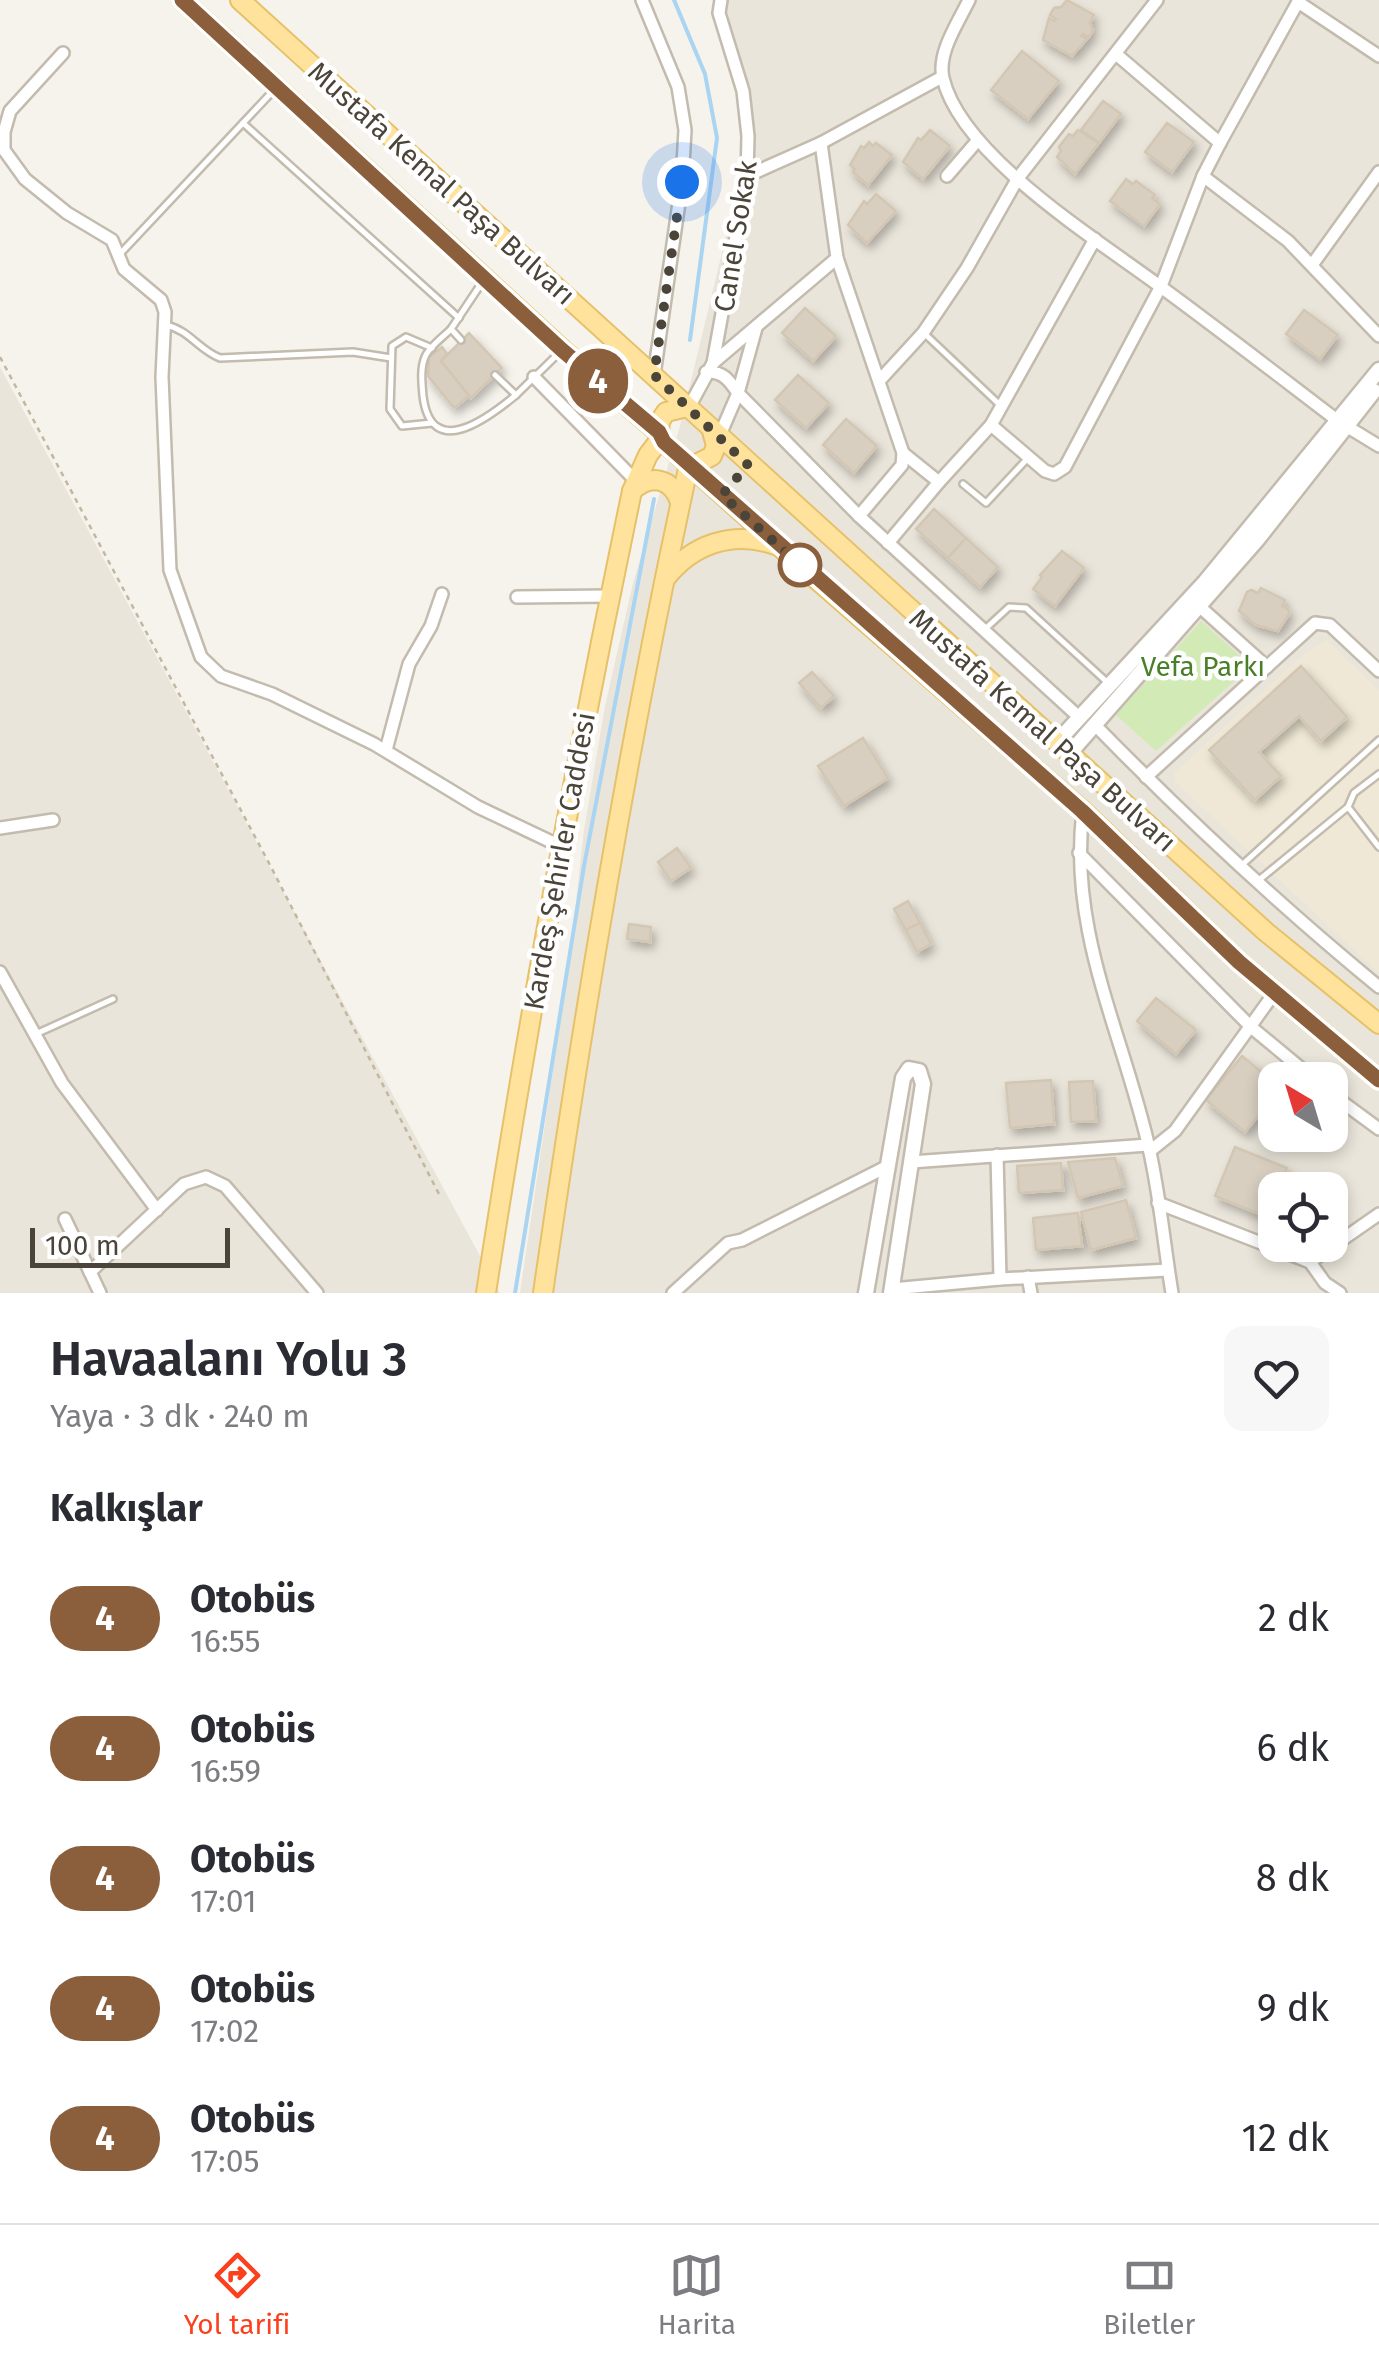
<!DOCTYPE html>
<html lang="tr">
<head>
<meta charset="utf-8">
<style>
  :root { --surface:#fff; --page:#f7f7f7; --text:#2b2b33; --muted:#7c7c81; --line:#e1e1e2; --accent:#fc3f1d }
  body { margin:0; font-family:"Fira Sans",sans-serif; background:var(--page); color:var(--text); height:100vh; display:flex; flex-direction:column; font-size:38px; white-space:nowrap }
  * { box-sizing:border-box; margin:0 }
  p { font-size:32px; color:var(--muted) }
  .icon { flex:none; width:55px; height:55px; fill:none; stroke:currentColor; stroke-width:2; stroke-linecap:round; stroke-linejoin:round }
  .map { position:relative; height:1293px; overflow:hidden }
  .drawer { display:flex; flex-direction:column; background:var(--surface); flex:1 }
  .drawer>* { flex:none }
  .badge { padding:0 20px; border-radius:32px; font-size:35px; line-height:65px }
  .needle { width:65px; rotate:322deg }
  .tools { position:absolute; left:1258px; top:1062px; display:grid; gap:20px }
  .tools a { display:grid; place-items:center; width:90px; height:90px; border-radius:20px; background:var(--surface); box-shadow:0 5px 15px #0003; font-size:50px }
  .scale { position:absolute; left:30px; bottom:25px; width:200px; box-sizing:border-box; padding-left:10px; border:5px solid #4b4439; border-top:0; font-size:28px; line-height:35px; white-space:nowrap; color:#4b4439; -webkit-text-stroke:8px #fff; paint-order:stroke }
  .you { position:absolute; width:50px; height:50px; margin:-25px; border:8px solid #fff; border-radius:50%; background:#1a73e8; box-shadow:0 0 0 15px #1a73e833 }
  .map>.badge { position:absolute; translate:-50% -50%; box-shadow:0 0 0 5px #fff }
  h2 { padding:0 50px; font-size:38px; line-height:90px }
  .round { display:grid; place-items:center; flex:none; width:105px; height:105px; border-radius:20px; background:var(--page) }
  .headline { display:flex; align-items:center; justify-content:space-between; height:170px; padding:0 50px }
  h1 { font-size:48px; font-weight:600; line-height:75px }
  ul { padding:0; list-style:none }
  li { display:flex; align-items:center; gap:30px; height:130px; padding:0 50px }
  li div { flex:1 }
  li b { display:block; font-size:38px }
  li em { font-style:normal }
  li .badge { min-width:110px; font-weight:700; text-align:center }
  .menu { display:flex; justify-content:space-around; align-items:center; height:140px; border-top:2px solid var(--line); background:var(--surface); font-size:28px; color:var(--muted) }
  .menu a { display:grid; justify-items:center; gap:5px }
  .menu .on { color:var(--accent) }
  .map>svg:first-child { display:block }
  .residential { fill:#eae5da; fill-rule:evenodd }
  .education { fill:#efe8d6 }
  .green { fill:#d2eab5 }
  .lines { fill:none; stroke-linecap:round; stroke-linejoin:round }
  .stream { stroke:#a9d4f2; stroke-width:4 }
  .building { fill:#d8cfc1; stroke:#d3c7b4; stroke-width:2.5; filter:url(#shadow) }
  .service-casing { stroke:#c2bbae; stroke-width:10 }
  .minor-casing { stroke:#c2bbae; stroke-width:16 }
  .tertiary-casing { stroke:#c2bbae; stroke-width:19 }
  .primary-casing { stroke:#e6c16a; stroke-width:22 }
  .path { stroke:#c4b79f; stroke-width:2.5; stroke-dasharray:5 5; stroke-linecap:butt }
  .service { stroke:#fff; stroke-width:5 }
  .minor { stroke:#fff; stroke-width:11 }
  .tertiary { stroke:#fff; stroke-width:14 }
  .primary { stroke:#ffe39c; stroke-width:18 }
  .line-casing { stroke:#fff; stroke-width:22 }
  .line { stroke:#8b5e3c; stroke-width:15 }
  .walk { stroke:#4b4439; stroke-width:10; stroke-dasharray:0 18 }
  .stop-dot { fill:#fff; stroke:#8b5e3c; stroke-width:5 }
  .labels { text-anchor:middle; stroke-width:9; stroke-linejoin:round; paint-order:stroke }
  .street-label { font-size:28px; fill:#4b4439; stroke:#fff }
  .park-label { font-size:28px; fill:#4a7f2a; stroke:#fff }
</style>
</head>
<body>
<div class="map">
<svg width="1379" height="1293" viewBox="0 0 1379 1293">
  <defs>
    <filter id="shadow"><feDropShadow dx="3.5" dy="6" stdDeviation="5" flood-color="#0004"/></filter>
  </defs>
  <rect width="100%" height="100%" fill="#f6f3ec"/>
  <g class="residential">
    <path d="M 716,0 L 1379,0 L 1379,1293 L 520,1293 L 570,955 L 584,830 L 605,706 L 633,583 L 680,426 L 742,170 L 741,102 ZM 1275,1080 L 1330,1080 L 1330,1135 L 1275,1135 ZM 1275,1190 L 1330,1190 L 1330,1245 L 1275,1245 Z"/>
    <path d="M 0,367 L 500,1293 L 0,1293 Z"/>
  </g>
  <path class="education" d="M 1326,640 L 1379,690 L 1379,973 L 1175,782 L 1174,773 L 1308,651 Z"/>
  <path class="green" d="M 1201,621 L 1251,666 L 1156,751 L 1116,715 Z"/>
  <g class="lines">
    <g class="stream">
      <path d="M 674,0 L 705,74 L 717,138 L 690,340"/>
      <path d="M 515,1293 L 584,866 L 654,499"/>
    </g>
  </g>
  <g class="building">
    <path d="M 1067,0 L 1094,15 L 1090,23 L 1093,30 L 1089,37 L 1083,34 L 1081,36 L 1087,39 L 1072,56 L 1043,40 L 1049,18 L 1054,21 L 1056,19 L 1050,15 L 1054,8 L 1061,7 Z"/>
    <path d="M 1022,51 L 1059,81 L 1028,119 L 991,90 Z"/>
    <path d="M 1103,101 L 1121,114 L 1099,143 L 1081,130 Z"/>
    <path d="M 1167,123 L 1194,142 L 1172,172 L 1145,152 Z"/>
    <path d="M 930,130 L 950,146 L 923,179 L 903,162 L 918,138 L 921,140 Z"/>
    <path d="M 1078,130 L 1099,143 L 1075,174 L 1057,157 L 1061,151 L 1059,147 L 1069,134 L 1073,136 Z"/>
    <path d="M 869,142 L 873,146 L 876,143 L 892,155 L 868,185 L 853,172 L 855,169 L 850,165 L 861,146 L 864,148 Z"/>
    <path d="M 1126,179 L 1133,184 L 1136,181 L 1155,195 L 1152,198 L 1160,204 L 1144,226 L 1110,201 Z"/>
    <path d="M 876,194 L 896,211 L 867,243 L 848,225 L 864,201 L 867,204 Z"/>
    <path d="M 805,308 L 836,336 L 813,361 L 782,333 Z"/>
    <path d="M 1304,310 L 1338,335 L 1320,359 L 1286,334 Z"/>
    <path d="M 469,333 L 502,368 L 471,398 L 441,361 Z"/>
    <path d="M 442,347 L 447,354 L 441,361 L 469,396 L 454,408 L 428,376 L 429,357 Z"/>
    <path d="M 798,375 L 829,403 L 806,428 L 775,400 Z"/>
    <path d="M 846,419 L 877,446 L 854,473 L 823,445 Z"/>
    <path d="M 934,509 L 966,538 L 948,558 L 916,529 Z"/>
    <path d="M 966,538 L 998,567 L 980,587 L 948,558 Z"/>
    <path d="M 1062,551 L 1084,568 L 1055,606 L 1033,589 L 1042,577 L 1040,575 Z"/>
    <path d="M 1261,588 L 1285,600 L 1282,606 L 1289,610 L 1289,614 L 1278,631 L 1256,625 L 1239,611 L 1247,592 L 1251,590 L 1258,593 Z"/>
    <path d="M 1301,666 L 1347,717 L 1321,741 L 1299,716 L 1259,752 L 1281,776 L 1255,800 L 1209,750 Z"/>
    <path d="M 812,672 L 834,696 L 821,708 L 799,683 Z"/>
    <path d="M 863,738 L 888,778 L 844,806 L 818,766 Z"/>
    <path d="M 677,848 L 691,868 L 671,881 L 658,862 Z"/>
    <path d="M 908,901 L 920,923 L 906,930 L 894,909 Z"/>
    <path d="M 920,923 L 931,944 L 917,952 L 906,930 Z"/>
    <path d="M 629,924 L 651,927 L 650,942 L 627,939 Z"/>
    <path d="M 1156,998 L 1196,1030 L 1176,1054 L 1137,1021 Z"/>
    <path d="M 1242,1056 L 1275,1083 L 1275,1096 L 1245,1132 L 1206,1100 Z"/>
    <path d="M 1051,1080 L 1054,1124 L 1010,1128 L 1006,1083 Z"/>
    <path d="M 1093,1081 L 1096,1121 L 1071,1122 L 1069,1082 Z"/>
    <path d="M 1235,1147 L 1287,1168 L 1267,1217 L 1215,1196 Z"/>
    <path d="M 1115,1158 L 1123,1186 L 1078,1198 L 1068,1162 Z"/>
    <path d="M 1061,1163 L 1063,1190 L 1019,1193 L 1017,1166 Z"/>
    <path d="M 1126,1200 L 1136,1238 L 1091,1250 L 1081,1212 Z"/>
    <path d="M 1078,1213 L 1082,1246 L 1036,1250 L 1033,1218 Z"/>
  </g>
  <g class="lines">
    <g class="service-casing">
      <g id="service">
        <path d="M 243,123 L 459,318"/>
        <path d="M 119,255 L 273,91"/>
        <path d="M 166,325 C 189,330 199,350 220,358 L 353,352 L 391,358"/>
        <path d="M 451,329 C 443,337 429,347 425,357 C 420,369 422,384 423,396 C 431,461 487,419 516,395"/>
        <path d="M 926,335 L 1001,406"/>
        <path d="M 461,340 L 451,329 L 483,281"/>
        <path d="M 495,375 L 516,395 L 561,351"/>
        <path d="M 432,423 L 402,426 L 390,409 L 392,346 L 406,337 L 432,348"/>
        <path d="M 963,484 L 986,503 L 1027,459"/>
        <path d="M 983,631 L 1009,607 L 1026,608 L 1108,683"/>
        <path d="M 1348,807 L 1379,847"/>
        <path d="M 1243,864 L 1379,740"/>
        <path d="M 1259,880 L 1348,807 L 1354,793 L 1379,774"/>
        <path d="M 38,1033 L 113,999"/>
      </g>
    </g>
    <g class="minor-casing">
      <g id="minor">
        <path d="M 642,0 L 678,87 L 685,130 L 682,182 L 654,375"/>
        <path d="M 969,0 C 958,23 937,53 943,78 C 961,156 1098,240 1161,287 C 1221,331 1279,376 1338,421 L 1379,446"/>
        <path d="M 1298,2 L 1379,56"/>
        <path d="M 63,53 L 10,111 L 4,132 L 4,150 L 25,179 L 67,213 L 112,240 L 124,269 L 161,300 L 165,312 L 162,377 L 170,570 L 201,657 L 221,676 L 272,694 L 374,744 L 478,807 L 560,846"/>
        <path d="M 1116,54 L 1220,143"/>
        <path d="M 747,176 L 821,143 L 942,77"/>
        <path d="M 947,176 L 978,140"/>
        <path d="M 1203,176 L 1288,241 L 1379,336"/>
        <path d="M 837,258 L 903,453 L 902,465 L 859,516"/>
        <path d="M 1312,265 L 1379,172"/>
        <path d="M 713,363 L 837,258 L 821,143"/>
        <path d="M 706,372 C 723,371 729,380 738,393 L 859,516 L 1080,718"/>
        <path d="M 534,377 L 635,480"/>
        <path d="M 879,381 L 923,333 L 967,268 L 1018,178 L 1157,0"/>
        <path d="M 688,409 L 713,363 L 747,176 L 748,136 L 743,91 L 719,13 L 721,0"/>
        <path d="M 991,425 L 1045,471 L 1054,474 L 1065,467 L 1161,286 L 1203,176 L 1220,143 L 1299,0"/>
        <path d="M 719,437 L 738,393 L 756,328"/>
        <path d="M 903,453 L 939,482 L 991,425 L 1095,239"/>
        <path d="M 888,543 L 939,482"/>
        <path d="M 517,597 L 610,596"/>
        <path d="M 1199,606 L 1267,667"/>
        <path d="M 1095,725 C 1185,817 1279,905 1379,987"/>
        <path d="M 386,750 L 409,664 L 431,626 L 442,594"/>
        <path d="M 1146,777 L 1315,623 L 1330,625 L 1379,671"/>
        <path d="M 1083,811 C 1068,932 1123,1033 1149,1148 C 1160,1196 1164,1245 1172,1293"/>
        <path d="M 0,828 L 53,820"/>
        <path d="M 1079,853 L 1251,1027 L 1315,1080"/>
        <path d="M 0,972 L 62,1083 L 157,1210"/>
        <path d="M 1330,1093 L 1379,1129"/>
        <path d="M 1150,1151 L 1175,1131 L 1275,992"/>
        <path d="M 997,1155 L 1000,1279"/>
        <path d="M 911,1162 L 1148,1145"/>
        <path d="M 1158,1203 L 1310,1262 L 1325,1283 L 1340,1293"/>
        <path d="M 65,1219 L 100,1293"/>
        <path d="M 1310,1262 L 1379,1214"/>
        <path d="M 90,1272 L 184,1184 L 206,1177 L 225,1186 L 317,1293"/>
        <path d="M 1028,1277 L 1031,1293"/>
        <path d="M 892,1289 L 1000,1279 L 1168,1270"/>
        <path d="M 673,1293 L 728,1243 L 742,1240 L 888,1166"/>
      </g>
    </g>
    <g class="tertiary-casing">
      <g id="tertiary">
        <path d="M 1057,742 L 1205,582 L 1379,370"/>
        <path d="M 1069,754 L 1257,540 L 1374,391"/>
        <path d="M 866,1293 L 903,1078 L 909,1069 L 919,1071 L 923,1084 L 891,1293"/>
      </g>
    </g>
    <g class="primary-casing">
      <g id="primary">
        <path d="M 182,0 L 563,350 L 659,433 L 664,442 L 801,566 L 1083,811 L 1239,962 L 1379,1080"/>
        <path d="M 240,0 L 1266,932 L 1379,1024"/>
        <path d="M 659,433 L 660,421 L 666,412 L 687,407"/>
        <path d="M 692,466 L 712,456 L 716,446 L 712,431"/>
        <path d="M 632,491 C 650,473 672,478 680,502"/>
        <path d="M 665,579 C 692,544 733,530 775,545"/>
        <path d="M 486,1293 C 527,1024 576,757 632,491 L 648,455 L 661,438"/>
        <path d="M 543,1293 C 583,1015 629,738 689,464"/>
      </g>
    </g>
    <path class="path" d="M 0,357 L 270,865 L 441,1198"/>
    <use href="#service" class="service"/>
    <use href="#minor" class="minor"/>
    <use href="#tertiary" class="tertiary"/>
    <use href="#primary" class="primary"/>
  </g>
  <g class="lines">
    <g class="line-casing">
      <path id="line" d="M 182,0 L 562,350 L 659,432 L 664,442 L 1082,811 L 1239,962 L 1379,1080"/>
    </g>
    <use href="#line" class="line"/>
    <path class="walk" d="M 682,182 L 654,375 L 748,465 L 722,495 L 800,565"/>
  </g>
  <circle class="stop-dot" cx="800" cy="565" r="20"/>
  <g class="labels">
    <g class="street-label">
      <text transform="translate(442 183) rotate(42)" y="10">Mustafa Kemal Paşa Bulvarı</text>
      <text transform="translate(735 236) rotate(-81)" y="10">Canel Sokak</text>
      <text transform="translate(1043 730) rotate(42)" y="10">Mustafa Kemal Paşa Bulvarı</text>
      <text transform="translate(559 861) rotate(-80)" y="10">Kardeş Şehirler Caddesi</text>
    </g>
    <g class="park-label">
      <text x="1203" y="676">Vefa Parkı</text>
    </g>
  </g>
</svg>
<div class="tools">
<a><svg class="needle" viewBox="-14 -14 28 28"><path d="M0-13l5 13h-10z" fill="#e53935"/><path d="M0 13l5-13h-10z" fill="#7c7c81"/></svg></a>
<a><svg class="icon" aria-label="locate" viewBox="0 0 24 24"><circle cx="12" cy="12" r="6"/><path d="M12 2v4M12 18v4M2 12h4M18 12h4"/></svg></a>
</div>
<div class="scale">100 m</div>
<div class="you" style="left:682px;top:182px"></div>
<b class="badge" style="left:598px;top:381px;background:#8b5e3c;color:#fff">4</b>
</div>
<section class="drawer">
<div class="headline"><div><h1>Havaalanı Yolu 3</h1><p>Yaya · 3 dk · 240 m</p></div><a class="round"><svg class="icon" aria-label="heart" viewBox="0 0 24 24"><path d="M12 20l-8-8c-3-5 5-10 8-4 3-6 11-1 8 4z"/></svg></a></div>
<h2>Kalkışlar</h2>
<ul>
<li><span class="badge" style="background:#8b5e3c;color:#fff">4</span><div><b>Otobüs</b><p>16:55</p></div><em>2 dk</em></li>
<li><span class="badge" style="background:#8b5e3c;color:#fff">4</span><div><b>Otobüs</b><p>16:59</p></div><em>6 dk</em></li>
<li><span class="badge" style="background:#8b5e3c;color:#fff">4</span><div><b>Otobüs</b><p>17:01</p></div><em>8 dk</em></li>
<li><span class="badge" style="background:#8b5e3c;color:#fff">4</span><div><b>Otobüs</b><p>17:02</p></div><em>9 dk</em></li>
<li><span class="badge" style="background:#8b5e3c;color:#fff">4</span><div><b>Otobüs</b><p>17:05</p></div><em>12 dk</em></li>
</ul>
</section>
<nav class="menu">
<a class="on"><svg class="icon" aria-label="directions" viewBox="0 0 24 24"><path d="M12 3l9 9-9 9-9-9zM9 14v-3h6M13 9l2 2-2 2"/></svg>Yol tarifi</a>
<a><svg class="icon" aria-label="map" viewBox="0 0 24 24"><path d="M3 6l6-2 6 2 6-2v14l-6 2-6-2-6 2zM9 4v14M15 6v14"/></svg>Harita</a>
<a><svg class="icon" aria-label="tickets" viewBox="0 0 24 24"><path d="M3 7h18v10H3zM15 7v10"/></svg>Biletler</a>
</nav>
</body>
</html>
